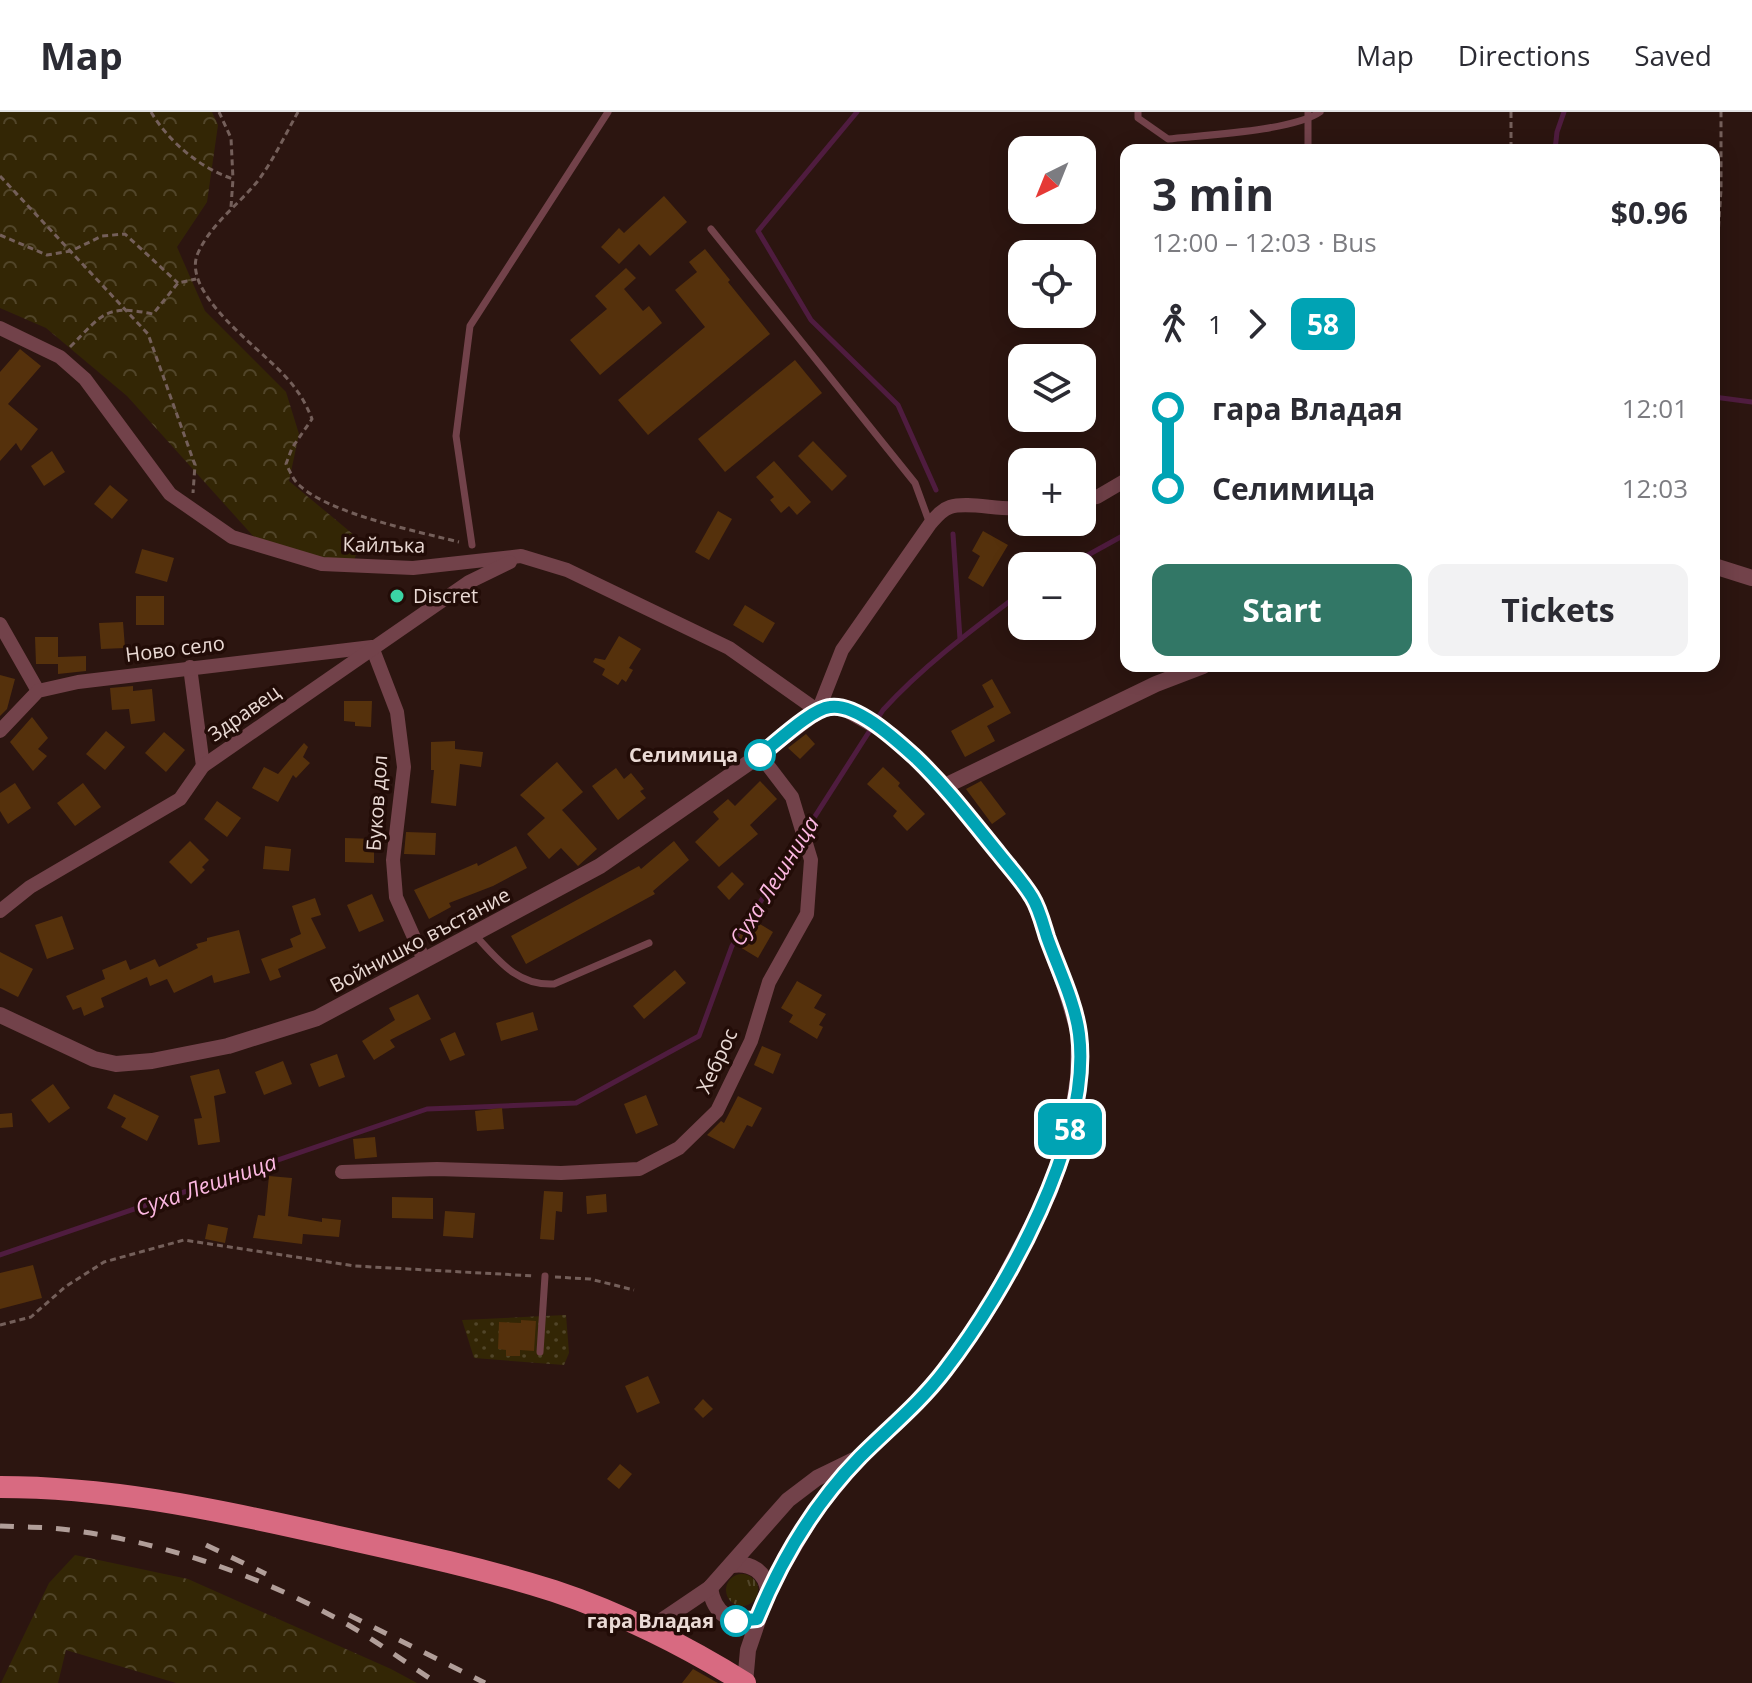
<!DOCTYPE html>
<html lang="en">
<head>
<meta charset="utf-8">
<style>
  :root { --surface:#fff; --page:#f2f2f3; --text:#2b2b33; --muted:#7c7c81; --line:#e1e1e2; --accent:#327766 }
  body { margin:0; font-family:"Open Sans",sans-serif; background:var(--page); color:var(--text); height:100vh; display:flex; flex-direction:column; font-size:30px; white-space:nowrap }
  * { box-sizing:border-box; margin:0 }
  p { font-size:26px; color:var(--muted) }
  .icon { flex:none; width:44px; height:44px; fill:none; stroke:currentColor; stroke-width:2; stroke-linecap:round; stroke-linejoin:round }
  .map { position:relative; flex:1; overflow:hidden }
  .side { position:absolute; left:1120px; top:32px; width:600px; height:528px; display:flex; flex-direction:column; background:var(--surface); border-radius:16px; box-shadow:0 4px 20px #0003 }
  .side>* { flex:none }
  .badge { padding:0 16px; border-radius:12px; font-size:28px; line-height:52px }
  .needle { width:52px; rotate:223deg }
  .fabs { position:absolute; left:1008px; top:24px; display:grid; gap:16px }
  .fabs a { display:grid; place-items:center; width:88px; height:88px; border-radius:16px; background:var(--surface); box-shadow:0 4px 20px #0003; font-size:40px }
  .map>.badge { position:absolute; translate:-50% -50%; box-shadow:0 0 0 4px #fff }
  .legs { display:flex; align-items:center; gap:12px; height:88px; padding:0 32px; font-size:26px }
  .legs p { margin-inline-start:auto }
  .headline { display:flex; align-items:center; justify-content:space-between; height:136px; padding:0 32px }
  h1 { font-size:44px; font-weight:700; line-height:60px }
  .primary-button { display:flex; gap:16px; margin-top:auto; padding:16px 32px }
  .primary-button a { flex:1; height:92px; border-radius:16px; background:var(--accent); color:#fff; font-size:32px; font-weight:700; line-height:92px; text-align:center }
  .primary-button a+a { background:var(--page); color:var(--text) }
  ul { padding:0 32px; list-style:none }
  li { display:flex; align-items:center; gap:28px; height:80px; font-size:30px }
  li i { display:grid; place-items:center; width:12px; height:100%; margin:0 10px; background:currentColor }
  li i::after { content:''; width:20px; height:20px; margin:-10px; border:6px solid; border-radius:50%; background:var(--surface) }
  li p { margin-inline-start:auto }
  li:first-child i { background:linear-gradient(#0000 50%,currentColor 0) }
  li:last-child i { background:linear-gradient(currentColor 50%,#0000 0) }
  header { display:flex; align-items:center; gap:48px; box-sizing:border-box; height:112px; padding:0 40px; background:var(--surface); border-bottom:2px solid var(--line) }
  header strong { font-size:38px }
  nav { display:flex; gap:44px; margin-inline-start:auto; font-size:28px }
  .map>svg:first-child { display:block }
  .grass { fill:url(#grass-tufts) }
  .forest { fill:url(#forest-crowns) }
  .park { fill:url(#park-dots) }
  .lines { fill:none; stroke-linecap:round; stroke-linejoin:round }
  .stream { stroke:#4f1c3f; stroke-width:5 }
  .building { fill:#55310c }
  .path { stroke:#745f5a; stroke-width:3; stroke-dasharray:6 4; stroke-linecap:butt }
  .service { stroke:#72424a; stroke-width:7 }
  .minor { stroke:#72424a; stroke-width:14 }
  .tertiary { stroke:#72424a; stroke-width:16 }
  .trunk { stroke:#d86a81; stroke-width:22 }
  .rail { stroke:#b19e99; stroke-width:5; stroke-dasharray:14 14; stroke-linecap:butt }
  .line-1-casing { stroke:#fff; stroke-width:18 }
  .line-1 { stroke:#00a3b4; stroke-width:12 }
  .poi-dot { fill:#3bd4a4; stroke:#220c07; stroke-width:3 }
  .stop-1-dot { fill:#fff; stroke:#00a3b4; stroke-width:4 }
  .labels { text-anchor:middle; stroke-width:7; stroke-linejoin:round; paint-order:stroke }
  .street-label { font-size:20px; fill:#eadad5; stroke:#220c07 }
  .poi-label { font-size:20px; fill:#eadad5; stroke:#220c07; text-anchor:start }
  .stop-label { font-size:20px; font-weight:bold; fill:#eadad5; stroke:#220c07; text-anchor:end }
  .water-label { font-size:22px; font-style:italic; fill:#fcb7e1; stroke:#220c07 }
</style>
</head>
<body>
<header>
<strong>Map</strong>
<nav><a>Map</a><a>Directions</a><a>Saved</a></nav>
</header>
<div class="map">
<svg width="1752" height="1571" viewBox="0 0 1752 1571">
  <defs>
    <pattern id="grass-tufts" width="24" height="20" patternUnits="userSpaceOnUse" patternTransform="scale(2)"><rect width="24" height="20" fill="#332605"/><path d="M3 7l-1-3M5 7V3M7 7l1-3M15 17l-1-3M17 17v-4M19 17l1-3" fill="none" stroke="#514529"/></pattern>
    <pattern id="forest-crowns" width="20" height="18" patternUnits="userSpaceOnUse" patternTransform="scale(2)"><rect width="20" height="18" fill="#332605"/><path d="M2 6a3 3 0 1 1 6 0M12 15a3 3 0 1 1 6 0" fill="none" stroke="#514529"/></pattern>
    <pattern id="park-dots" width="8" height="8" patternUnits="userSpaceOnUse" patternTransform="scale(2)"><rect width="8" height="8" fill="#332605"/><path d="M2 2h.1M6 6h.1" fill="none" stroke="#514529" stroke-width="1.8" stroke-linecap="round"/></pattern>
  </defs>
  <rect width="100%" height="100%" fill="#2c1510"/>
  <circle class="grass" cx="742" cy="1478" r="16"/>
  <g class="forest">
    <path d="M 0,0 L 212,0 L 218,13 L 207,90 L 177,135 L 205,199 L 286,280 L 299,322 L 289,369 L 360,428 L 353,453 L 263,435 L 127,284 L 46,216 L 0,196 Z"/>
    <path d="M 75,1443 L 188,1467 L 391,1557 L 417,1571 L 176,1571 L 66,1538 L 58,1571 L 1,1571 L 49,1471 Z"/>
  </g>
  <path class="park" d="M 566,1203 L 569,1241 L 564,1253 L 474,1246 L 462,1208 Z"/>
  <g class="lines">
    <g class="stream">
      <path d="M 857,0 L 758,119 L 811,208 L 898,293 L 936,378"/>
      <path d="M 1555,38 L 1557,20 L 1564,0"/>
      <path d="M 1714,285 L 1752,290"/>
      <path d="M 953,422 L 960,527"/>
      <path d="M 1068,454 L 1126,422"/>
      <path d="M 0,1143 L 427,997 L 576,991 L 699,924 L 732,834 L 883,598 C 924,553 973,517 1022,480"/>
    </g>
  </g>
  <g class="building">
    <path d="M 664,84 L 687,110 L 650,144 L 639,132 L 619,152 L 601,135 L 619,116 L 624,121 Z"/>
    <path d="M 705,137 L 730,168 L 728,170 L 770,222 L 648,323 L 618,288 L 705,215 L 675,178 L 697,160 L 689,150 Z"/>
    <path d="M 626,156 L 636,166 L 624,177 L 643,199 L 649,194 L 662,211 L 600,263 L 570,228 L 607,197 L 595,184 Z"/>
    <path d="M 20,237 L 41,254 L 8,292 L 38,317 L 21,339 L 16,331 L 0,349 L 0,260 Z"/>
    <path d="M 795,248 L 822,281 L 725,360 L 698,327 Z"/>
    <path d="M 813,329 L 847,364 L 832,379 L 798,344 Z"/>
    <path d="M 52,339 L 65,360 L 44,374 L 31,354 Z"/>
    <path d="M 774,349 L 811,390 L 797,403 L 789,394 L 781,401 L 770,388 L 774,385 L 756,365 Z"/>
    <path d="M 110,373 L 128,388 L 112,407 L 94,392 Z"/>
    <path d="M 718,399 L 732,407 L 709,448 L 695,440 Z"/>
    <path d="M 983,419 L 1008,433 L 983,475 L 968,466 L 980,444 L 972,439 Z"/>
    <path d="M 142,437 L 174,446 L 167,470 L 135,461 Z"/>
    <rect x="136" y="484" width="28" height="29"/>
    <path d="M 745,493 L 775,511 L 763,531 L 733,513 Z"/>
    <path d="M 123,510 L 125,536 L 101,537 L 99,511 Z"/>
    <path d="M 619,524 L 641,537 L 629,556 L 633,558 L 626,570 L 622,567 L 618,573 L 602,563 L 605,557 L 593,550 L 595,546 L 605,548 Z"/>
    <path d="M 35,525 L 58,525 L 58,545 L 86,544 L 86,559 L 58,562 L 58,552 L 36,552 Z"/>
    <path d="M 0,563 L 15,567 L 7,597 L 0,604 Z"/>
    <path d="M 992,567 L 1011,601 L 987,614 L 995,629 L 965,645 L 951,619 L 994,595 L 982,573 Z"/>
    <path d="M 133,574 L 133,579 L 152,577 L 155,609 L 131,612 L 129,597 L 112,598 L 110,576 Z"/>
    <path d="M 344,589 L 372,589 L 371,615 L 355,614 L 355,610 L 344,609 Z"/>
    <path d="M 32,605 L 48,626 L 38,637 L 47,644 L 33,659 L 10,630 Z"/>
    <path d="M 106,619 L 125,635 L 105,658 L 86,642 Z"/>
    <path d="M 164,620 L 185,638 L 166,660 L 145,641 Z"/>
    <path d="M 806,622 L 815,632 L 800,647 L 788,636 Z"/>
    <path d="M 455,629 L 455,637 L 483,640 L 481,655 L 460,652 L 456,694 L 431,691 L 434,658 L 431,658 L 431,630 Z"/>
    <path d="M 304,631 L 308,635 L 303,645 L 310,651 L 296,666 L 293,663 L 278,690 L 252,676 L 264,655 L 278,662 Z"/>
    <path d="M 557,650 L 583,680 L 562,698 L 597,737 L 578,754 L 561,736 L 549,747 L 527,722 L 545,706 L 520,683 Z"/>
    <path d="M 883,655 L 900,671 L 898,674 L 925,702 L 907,719 L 893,704 L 897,699 L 867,672 Z"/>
    <path d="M 616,656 L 624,667 L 631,661 L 644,677 L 640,679 L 646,686 L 618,708 L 592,674 Z"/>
    <path d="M 760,669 L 777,687 L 750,713 L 758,722 L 719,755 L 695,730 L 719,707 L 713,700 L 728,687 L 735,694 Z"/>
    <path d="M 981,669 L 1006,702 L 992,712 L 966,677 Z"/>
    <path d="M 15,671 L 31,696 L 8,712 L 0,699 L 0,681 Z"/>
    <path d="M 83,671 L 101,695 L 75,714 L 57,691 Z"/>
    <path d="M 217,689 L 241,706 L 227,725 L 204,707 Z"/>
    <path d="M 406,720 L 436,721 L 435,743 L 404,742 Z"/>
    <path d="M 345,726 L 374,727 L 374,751 L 345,750 Z"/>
    <path d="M 190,729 L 209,748 L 202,755 L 205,758 L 191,772 L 169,750 Z"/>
    <path d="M 674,729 L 689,748 L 653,779 L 655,782 L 526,852 L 511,824 L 639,754 L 641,757 Z"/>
    <path d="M 265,734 L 291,737 L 289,759 L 263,757 Z"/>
    <path d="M 516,734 L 527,756 L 493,774 L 449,791 L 451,795 L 429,807 L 414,778 L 477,751 L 478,754 Z"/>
    <path d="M 732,760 L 744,772 L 729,788 L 717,775 Z"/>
    <path d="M 372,782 L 384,809 L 359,820 L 347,793 Z"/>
    <path d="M 315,786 L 321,803 L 311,806 L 326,836 L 278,857 L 281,865 L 270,869 L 261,847 L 293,835 L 290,827 L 301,822 L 292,794 Z"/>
    <path d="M 62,804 L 74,837 L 47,847 L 35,813 Z"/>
    <path d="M 750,806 L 773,820 L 758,846 L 735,832 Z"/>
    <path d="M 239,818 L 250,861 L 214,871 L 212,863 L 174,881 L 167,867 L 150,874 L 147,865 L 101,886 L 104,895 L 84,904 L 81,895 L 73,898 L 66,884 L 105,867 L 102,858 L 126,848 L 130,858 L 155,847 L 159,855 L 198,836 L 196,832 L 207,829 L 207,826 Z"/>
    <path d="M 0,840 L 33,857 L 18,885 L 0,876 Z"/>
    <path d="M 675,858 L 686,871 L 644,907 L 633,894 Z"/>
    <path d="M 797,869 L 822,883 L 814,896 L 826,902 L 819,913 L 823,915 L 817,927 L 789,910 L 793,903 L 781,896 Z"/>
    <path d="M 418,882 L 431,907 L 390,928 L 395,935 L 374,948 L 362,929 L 395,908 L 389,896 Z"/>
    <path d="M 533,900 L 538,918 L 501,929 L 496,911 Z"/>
    <path d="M 455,920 L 465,943 L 450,949 L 440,927 Z"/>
    <path d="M 762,934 L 781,942 L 773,962 L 754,953 Z"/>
    <path d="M 337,942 L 345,965 L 319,975 L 310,952 Z"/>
    <path d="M 283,949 L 292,972 L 264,983 L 255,960 Z"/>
    <path d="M 219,957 L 226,981 L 214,984 L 220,1030 L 198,1033 L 194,1007 L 202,1006 L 190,964 Z"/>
    <path d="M 53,972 L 70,996 L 49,1011 L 31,988 Z"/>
    <path d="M 114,982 L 159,1004 L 147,1029 L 121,1015 L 126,1006 L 107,996 Z"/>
    <path d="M 646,983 L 658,1013 L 636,1022 L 624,992 Z"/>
    <path d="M 738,984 L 762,996 L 752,1015 L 747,1013 L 734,1037 L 707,1023 L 721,1009 L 724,1011 Z"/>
    <path d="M 502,996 L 504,1017 L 477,1019 L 475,999 Z"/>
    <path d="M 12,1001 L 13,1015 L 0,1016 L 0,1002 Z"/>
    <path d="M 375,1025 L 377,1045 L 355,1047 L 353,1027 Z"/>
    <path d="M 269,1064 L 292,1066 L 288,1104 L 322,1110 L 322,1106 L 341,1108 L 339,1125 L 303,1122 L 302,1132 L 253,1126 L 258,1103 L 265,1104 Z"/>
    <path d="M 544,1079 L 563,1080 L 562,1100 L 556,1099 L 554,1128 L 540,1127 Z"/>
    <path d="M 606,1082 L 607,1100 L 587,1102 L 586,1084 Z"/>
    <path d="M 392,1085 L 433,1086 L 433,1107 L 392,1106 Z"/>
    <path d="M 445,1099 L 475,1101 L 473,1126 L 443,1124 Z"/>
    <path d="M 208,1112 L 228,1116 L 225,1131 L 205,1127 Z"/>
    <path d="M 33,1153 L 42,1186 L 0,1197 L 0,1161 Z"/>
    <path d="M 521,1208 L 536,1209 L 534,1239 L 520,1238 L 520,1244 L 506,1244 L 506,1238 L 498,1237 L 499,1210 L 521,1211 Z"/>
    <path d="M 648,1264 L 660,1291 L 637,1301 L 625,1274 Z"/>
    <path d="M 703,1287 L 713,1297 L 703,1306 L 694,1297 Z"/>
    <path d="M 620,1352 L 632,1362 L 619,1377 L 607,1367 Z"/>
    <path d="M 693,1557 L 716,1570 L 718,1571 L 682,1571 Z"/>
  </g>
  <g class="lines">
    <g class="path">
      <path d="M 151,0 C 169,30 200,56 233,67 L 231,95"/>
      <path d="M 219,0 L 231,26 L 233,67"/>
      <path d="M 298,0 C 285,23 273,49 257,70 C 238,93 211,112 198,141 C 180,180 259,236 282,261 C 296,275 305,289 312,307 L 292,336 L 286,352 C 290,359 293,368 299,373 C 330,402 416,419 459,430"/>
      <path d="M 1511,0 L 1511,38"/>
      <path d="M 0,64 L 148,222 L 195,353 L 193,381"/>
      <path d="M 0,123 L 47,143 L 71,139 L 102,124 L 125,122 L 178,171"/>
      <path d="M 1714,185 L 1721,78 L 1721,0"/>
      <path d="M 70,235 C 103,202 105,192 153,202 L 178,171 L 196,167"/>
      <path d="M 555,1165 L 590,1167 L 634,1178"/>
      <path d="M 0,1213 L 31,1205 L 65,1175 L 104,1150 L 184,1128 L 355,1154 L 535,1164"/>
    </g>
    <g class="service">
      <path d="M 1138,0 L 1138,6 L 1168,27 C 1204,23 1293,19 1320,0"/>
      <path d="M 1308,0 L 1308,38"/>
      <path d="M 711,117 L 915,371 L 930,412"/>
      <path d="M 472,433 L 456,324 L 470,214 L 608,0"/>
      <path d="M 475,823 C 498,848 517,874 554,872 L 649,831"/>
      <path d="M 540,1240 L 545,1164"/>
    </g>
    <g class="minor">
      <path d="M 0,216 L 60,245 L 85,267 L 170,382 L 232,425 L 322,452 L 413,456 L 521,444 L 567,458 L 729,536 L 818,599 L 842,538 L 930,412 C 936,405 941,398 950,395 C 969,389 1000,399 1022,396"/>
      <path d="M 1082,387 L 1097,385 L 1126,368"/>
      <path d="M 0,512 L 38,579"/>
      <path d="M 190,555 L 203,654"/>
      <path d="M 0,619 L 38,579 L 78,570 L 372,535 L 397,600 L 404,655 L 393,748 L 396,785 L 424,848"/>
      <path d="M 0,799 L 30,775 L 180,687 L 203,654 L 469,470 L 510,450"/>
      <path d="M 342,1060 L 437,1057 L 561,1061 L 639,1057 L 679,1036 L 717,999 L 751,929 L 769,870 L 807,802 L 811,748 L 792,685 L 760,643"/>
    </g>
    <g class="tertiary">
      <path d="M 1714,454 L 1752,466"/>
      <path d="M 945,674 L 1156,572 L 1203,554"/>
      <path d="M 0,903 L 94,947 L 116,952 L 152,949 L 228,934 L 317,906 L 600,754 L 760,643 L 818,599 L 830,595 L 844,596 L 893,624 L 945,674 L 1033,786 L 1065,875 L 1079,922 L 1078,966 L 1069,1025 L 1049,1081 L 988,1197 L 944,1259 L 904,1304 L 860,1345 L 815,1399 L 768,1479 L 748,1538 L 745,1571"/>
      <path d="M 732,1453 C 751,1450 766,1460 768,1479"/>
      <path d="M 710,1476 C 714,1502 732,1514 757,1507"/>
      <path d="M 648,1518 L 710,1476 L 788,1388 L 817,1366 L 854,1348"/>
    </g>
    <path class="trunk" d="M 0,1375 C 106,1375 209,1396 312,1419 C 393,1437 475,1454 554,1479 C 618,1500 688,1535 745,1571"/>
    <g class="rail">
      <path d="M 0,1414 C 20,1415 41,1415 61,1417 C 155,1428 251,1460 334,1505 C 370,1524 403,1549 437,1571"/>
      <path d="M 206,1433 L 266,1462"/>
      <path d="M 349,1503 L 485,1571"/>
    </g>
  </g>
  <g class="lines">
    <g class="line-1-casing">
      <path id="line-1" d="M 736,1509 L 757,1507 C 781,1448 816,1390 860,1345 C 889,1316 920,1291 945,1258 C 1006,1179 1092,1025 1079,922 C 1075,890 1058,856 1047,825 C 1043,812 1039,796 1032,785 C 1023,770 1010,756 999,742 C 972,709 947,676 916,646 C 897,629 857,591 830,595 C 811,597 776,631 760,643"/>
    </g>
    <use href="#line-1" class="line-1"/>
  </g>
  <circle class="poi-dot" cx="397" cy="484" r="8"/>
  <g class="stop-1-dot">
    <circle cx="760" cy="643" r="14"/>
    <circle cx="736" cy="1509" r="14"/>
  </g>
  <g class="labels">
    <g class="street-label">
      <text transform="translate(384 433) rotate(1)" y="7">Кайлъка</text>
      <text transform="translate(175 537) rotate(-7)" y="7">Ново село</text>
      <text transform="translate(244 601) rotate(-35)" y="7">Здравец</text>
      <text transform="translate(377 691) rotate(-86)" y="7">Буков дол</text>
      <text transform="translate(420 828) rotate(-28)" y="7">Войнишко въстание</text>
      <text transform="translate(717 949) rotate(-65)" y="7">Хеброс</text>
    </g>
    <g class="poi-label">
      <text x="413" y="491">Discret</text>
    </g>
    <g class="stop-label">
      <text x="738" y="650">Селимица</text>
      <text x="714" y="1516">гара Владая</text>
    </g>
    <g class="water-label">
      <text transform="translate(774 769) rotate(-58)" y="8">Суха Лешница</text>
      <text transform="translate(206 1073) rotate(-19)" y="8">Суха Лешница</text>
    </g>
  </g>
</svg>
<div class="fabs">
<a><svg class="needle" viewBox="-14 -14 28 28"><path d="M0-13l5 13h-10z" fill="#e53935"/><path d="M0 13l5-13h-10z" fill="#7c7c81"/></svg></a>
<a><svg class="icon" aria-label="locate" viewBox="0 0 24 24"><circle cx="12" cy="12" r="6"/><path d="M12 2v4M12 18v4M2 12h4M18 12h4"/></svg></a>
<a><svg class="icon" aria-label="layers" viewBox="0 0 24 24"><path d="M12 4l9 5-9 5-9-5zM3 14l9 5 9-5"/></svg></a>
<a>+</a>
<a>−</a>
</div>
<b class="badge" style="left:1070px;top:1017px;background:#00a3b4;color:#fff">58</b>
<section class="side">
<div class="headline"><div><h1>3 min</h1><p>12:00 – 12:03 · Bus</p></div><b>$0.96</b></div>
<div class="legs"><svg class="icon" aria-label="walk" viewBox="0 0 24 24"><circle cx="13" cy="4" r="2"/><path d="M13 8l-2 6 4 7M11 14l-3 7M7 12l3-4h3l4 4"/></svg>1<svg class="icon" aria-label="forward" viewBox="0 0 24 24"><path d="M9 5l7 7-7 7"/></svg><b class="badge" style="background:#00a3b4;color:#fff">58</b></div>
<ul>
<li><i style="color:#00a3b4"></i><b>гара Владая</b><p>12:01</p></li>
<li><i style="color:#00a3b4"></i><b>Селимица</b><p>12:03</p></li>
</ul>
<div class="primary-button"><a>Start</a><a>Tickets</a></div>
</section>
</div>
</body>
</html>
